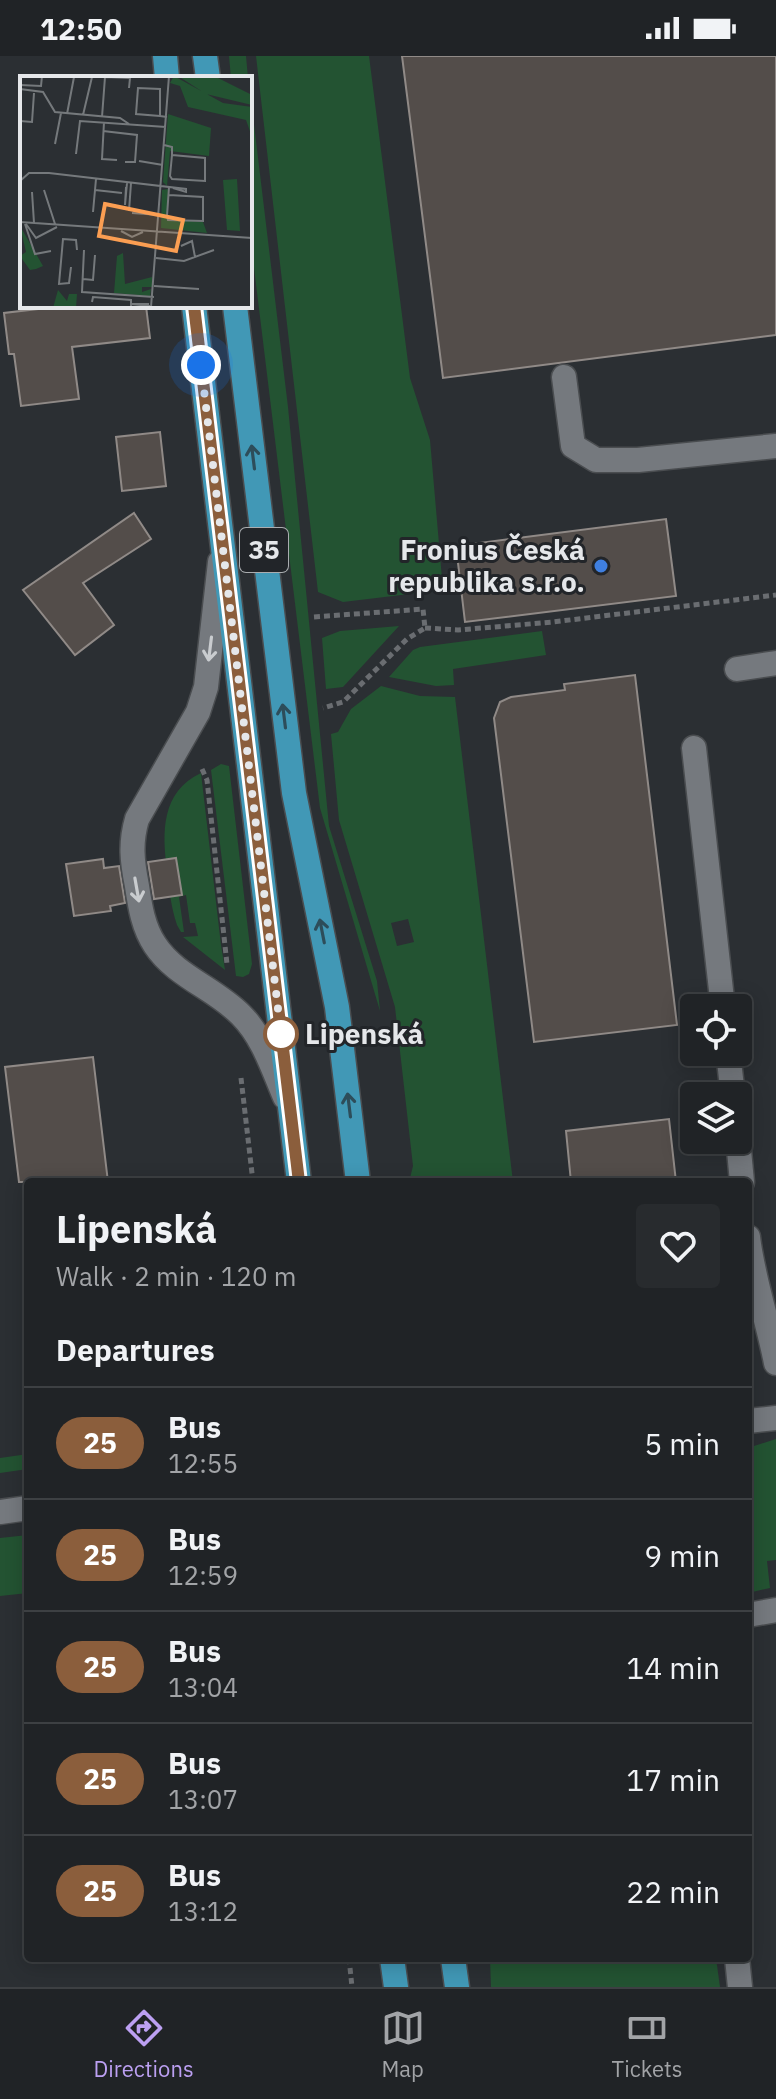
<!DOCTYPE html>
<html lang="en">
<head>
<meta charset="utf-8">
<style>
  :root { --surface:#202326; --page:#282b2e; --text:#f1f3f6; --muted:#a2a4a7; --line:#3d4043; --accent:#bca0f2 }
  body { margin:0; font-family:"IBM Plex Sans",sans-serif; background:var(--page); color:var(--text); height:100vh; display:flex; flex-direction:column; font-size:30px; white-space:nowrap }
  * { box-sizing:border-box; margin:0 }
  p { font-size:26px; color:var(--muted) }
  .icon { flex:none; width:44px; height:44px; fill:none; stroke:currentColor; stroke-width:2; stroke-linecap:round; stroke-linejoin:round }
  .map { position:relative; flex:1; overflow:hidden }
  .sheet { position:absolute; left:24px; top:1122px; width:728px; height:784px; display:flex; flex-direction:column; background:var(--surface); border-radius:8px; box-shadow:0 4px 20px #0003,0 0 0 2px var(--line) }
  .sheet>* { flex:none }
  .badge { padding:0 16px; border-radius:26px; font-size:28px; line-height:52px }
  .buttons { position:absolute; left:680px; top:938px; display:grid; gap:16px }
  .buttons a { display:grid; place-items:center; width:72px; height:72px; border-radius:8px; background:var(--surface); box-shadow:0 4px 20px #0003,0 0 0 2px var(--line); font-size:40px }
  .you { position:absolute; width:40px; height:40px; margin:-20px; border:6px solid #fff; border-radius:50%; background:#1a73e8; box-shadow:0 0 0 12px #1a73e833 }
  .map>.badge { position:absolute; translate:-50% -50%; box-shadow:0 0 0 4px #fff }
  h2 { padding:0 32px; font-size:30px; line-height:72px }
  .round { display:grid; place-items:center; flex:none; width:84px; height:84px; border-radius:8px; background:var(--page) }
  .summary { display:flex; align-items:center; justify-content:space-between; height:136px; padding:0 32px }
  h1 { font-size:38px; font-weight:800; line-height:60px }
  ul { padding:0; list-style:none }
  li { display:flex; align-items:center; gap:24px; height:112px; padding:0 32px; border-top:2px solid var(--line) }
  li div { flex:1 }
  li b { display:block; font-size:30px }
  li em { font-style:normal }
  li .badge { min-width:88px; font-weight:700; text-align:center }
  .status { display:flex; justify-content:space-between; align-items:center; height:56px; padding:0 40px; background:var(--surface); direction:ltr }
  .status svg { height:22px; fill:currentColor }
  .menu { display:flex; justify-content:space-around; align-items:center; height:112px; border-top:2px solid var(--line); background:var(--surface); font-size:22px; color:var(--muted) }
  .menu a { display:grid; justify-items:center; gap:4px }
  .menu .selected { color:var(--accent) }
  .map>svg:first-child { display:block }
  .green { fill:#235332; fill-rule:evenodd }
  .building { fill:#534d4a; stroke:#908a87; stroke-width:2 }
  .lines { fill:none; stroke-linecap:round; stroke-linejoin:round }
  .minor-casing { stroke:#4a4d50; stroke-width:27 }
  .major-casing { stroke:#4a4d50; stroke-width:27 }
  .path { stroke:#6a6d71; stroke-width:5; stroke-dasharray:6 4; stroke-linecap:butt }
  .minor { stroke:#75797e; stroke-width:24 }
  .major { stroke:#4198b6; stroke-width:24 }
  .oneway { stroke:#2d4d5a }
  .oneway2 { stroke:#c9cccf }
  .line-casing { stroke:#fff; stroke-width:18 }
  .line { stroke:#8b5e3c; stroke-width:12 }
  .walk { stroke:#e5e7ea; stroke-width:8; stroke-dasharray:0 14.4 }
  .shop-dot { fill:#3f7fe0; stroke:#222529; stroke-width:3 }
  .stop-dot { fill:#fff; stroke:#8b5e3c; stroke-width:4 }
  .labels { text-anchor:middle; stroke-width:6; stroke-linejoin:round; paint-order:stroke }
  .shield { fill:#222529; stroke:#aaadb0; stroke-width:2 }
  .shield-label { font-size:26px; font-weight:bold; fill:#e5e7ea }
  .poi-label { font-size:28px; font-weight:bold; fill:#e5e7ea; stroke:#222529; text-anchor:end }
  .stop-label { font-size:28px; font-weight:bold; fill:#e5e7ea; stroke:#222529; text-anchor:start }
  .inset-road { fill:none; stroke:#75797c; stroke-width:2 }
  .view { fill:#fb9e52; fill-opacity:0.15; stroke:#fb9e52; stroke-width:4 }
  .inset-edge { fill:none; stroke:#e5e7ea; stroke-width:4 }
</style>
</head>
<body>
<div class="status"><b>12:50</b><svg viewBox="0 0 49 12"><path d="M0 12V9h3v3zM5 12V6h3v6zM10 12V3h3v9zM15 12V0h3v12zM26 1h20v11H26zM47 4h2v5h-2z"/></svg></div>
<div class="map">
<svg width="776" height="1931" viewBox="0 0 776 1931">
  <rect width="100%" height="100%" fill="#2b2f33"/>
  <g class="green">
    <path d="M 229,0 L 246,0 L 248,22 L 231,22 Z"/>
    <path d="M 256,0 L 369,0 L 410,322 L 430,384 L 443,534 L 343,546 L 318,536 Z"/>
    <path d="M 250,35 L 288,351 L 329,770 L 377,925 L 380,955 L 320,752 L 250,179 Z"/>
    <path d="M 399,570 L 343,631 L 326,633 L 322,582 L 340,575 Z"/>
    <path d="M 542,575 L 546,599 L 453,613 L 454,629 L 436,630 L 389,621 L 413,594 L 420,591 Z"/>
    <path d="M 381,630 L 420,640 L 455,641 L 513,1126 L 409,1126 L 413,1110 L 395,951 L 339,764 L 331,678 L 338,676 L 351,653 ZM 408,863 L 414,886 L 397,890 L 391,867 Z"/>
    <path d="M 221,708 L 229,710 L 252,908 L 249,918 L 243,921 L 236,920 L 211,714 Z"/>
    <path d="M 201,717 L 221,889 L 225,914 L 183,881 L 198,880 L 195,867 L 190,867 L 186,839 L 179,841 L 184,876 L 181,876 L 177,869 C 171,851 169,833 167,814 C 162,776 161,736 201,717 Z"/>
    <path d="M 776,1383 L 776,1504 L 767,1505 L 770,1532 L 748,1537 L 748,1392 Z"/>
    <path d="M 28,1398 L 28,1413 L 0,1417 L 0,1402 Z"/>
    <path d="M 28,1479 L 28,1537 L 0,1540 L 0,1482 Z"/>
    <path d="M 490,1902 L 716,1902 L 720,1931 L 491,1931 Z"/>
  </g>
  <g class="building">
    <path d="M 402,0 L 776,0 L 776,279 L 443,322 Z"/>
    <path d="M 64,250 L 146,250 L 150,282 L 72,291 L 79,343 L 21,350 L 14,298 L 9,298 L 4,257 Z"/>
    <path d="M 160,376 L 166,430 L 122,435 L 116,381 Z"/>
    <path d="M 134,457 L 151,483 L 83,527 L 114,569 L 75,599 L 23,534 Z"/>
    <path d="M 666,463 L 676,540 L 465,566 L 456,490 Z"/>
    <path d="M 635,619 L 677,969 L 534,986 L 494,662 L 500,646 L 511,641 L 565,634 L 564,628 Z"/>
    <path d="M 176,802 L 182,839 L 154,843 L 148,806 Z"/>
    <path d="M 103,803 L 104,812 L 119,810 L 125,847 L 110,850 L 111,855 L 74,860 L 66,808 Z"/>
    <path d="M 93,1001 L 108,1126 L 19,1126 L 5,1011 Z"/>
    <path d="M 669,1063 L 676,1126 L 571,1126 L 566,1075 Z"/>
  </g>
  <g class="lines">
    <g class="minor-casing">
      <g id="minor">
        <path d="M 564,321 L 573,390 L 596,404 L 638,404 L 776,390"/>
        <path d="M 220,506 L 206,631 L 198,656 L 137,763 C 130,787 132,805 137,830 C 140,850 143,871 155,889 C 175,920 216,933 241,959 C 263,981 273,1013 285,1041"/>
        <path d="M 737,613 L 776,607"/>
        <path d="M 694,692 L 723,952"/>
        <path d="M 728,996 L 733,1040"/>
        <path d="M 738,1084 L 742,1126"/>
        <path d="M 748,1181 C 753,1224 768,1265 776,1307"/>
        <path d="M 748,1365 L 776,1362"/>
        <path d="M 0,1456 L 28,1452"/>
        <path d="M 748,1559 L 776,1554"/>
        <path d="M 737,1902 L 740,1931"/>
      </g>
    </g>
    <g class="major-casing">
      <g id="major">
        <path d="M 165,0 L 167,22"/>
        <path d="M 205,0 L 208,22"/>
        <path d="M 194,250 L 299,1126"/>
        <path d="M 235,250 L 294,737 L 337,951 L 358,1126"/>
        <path d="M 392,1902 L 396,1931"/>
        <path d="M 453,1902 L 457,1931"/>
      </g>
    </g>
    <g class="path">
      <path d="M 314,561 L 423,553 L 425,572 L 407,583 L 343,646 L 323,652"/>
      <path d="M 425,572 L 458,574 L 553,566 L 776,539"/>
      <path d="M 202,713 L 207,724 L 227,908"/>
      <path d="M 241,1022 L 253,1126"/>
      <path d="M 349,1902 L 352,1931"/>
    </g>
    <use href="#minor" class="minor"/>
    <use href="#major" class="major"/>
  </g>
  <defs><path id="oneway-shaft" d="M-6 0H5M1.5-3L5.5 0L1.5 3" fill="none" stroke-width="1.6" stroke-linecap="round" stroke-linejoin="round" transform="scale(2)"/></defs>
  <g class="oneway">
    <use href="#oneway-shaft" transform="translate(253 401) rotate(-97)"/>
    <use href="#oneway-shaft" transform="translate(284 660) rotate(-97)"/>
    <use href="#oneway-shaft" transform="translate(322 875) rotate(-101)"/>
    <use href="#oneway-shaft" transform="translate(349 1049) rotate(-97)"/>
  </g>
  <g class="oneway2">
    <use href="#oneway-shaft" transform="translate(210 593) rotate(97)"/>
    <use href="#oneway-shaft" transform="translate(137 834) rotate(80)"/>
  </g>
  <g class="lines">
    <g class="line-casing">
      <path id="line" d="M 194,250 L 299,1126"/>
    </g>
    <use href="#line" class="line"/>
    <path class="walk" d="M 201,309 L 281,978"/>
  </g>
  <circle class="shop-dot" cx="601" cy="510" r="8"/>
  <circle class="stop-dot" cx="281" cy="978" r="16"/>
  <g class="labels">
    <rect class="shield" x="240" y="472" width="48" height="44" rx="6"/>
    <g class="shield-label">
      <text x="264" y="503">35</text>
    </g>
    <g class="poi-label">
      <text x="585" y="504">Fronius Česká<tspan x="585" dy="32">republika s.r.o.</tspan></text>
    </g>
    <g class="stop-label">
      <text x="305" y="988">Lipenská</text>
    </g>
  </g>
  <g transform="translate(20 20)">
    <rect width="232" height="232" fill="#2b2f33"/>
    <path d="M 154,0 L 203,27 L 232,31 L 232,61 L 226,44 L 168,31 L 160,10 L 150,7 ZM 158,0 L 194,0 L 232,19 L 232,29 L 186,18 ZM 148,38 L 191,52 L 189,80 L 150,75 L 147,110 L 143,106 ZM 217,103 L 220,155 L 207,154 L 203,104 ZM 148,113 L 147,143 L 183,146 L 187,157 L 141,152 L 142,114 ZM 0,150 L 23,190 L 16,193 L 10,194 L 0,180 L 6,176 ZM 103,177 L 105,208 L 132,201 L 132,211 L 122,211 L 122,216 L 131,213 L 130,220 L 94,217 L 97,180 ZM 38,214 L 47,225 L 49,218 L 57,218 L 56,232 L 33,232 Z" fill="#235332"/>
    <path class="inset-road" d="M 0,9 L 21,10 L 22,0M 0,13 L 23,16 L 35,36 L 100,42 L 109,48M 47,38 L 54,1M 63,39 L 72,1M 140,40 L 140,13 L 118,12 L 116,38 L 140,40 L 147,41M 82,41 L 85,1 L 110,2 L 109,12M 0,45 L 12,46 L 14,17M 84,46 L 82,83 L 97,84M 83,55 L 117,59 L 115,86 L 105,86M 35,68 L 41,37M 144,69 L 152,71 L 152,79 L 150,100 L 152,103 L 185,105 L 185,82 L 152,79M 56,78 L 60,45 L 146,51M 119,85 L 143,89M 0,105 L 9,97 L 29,97 L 166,113 L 166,116 L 153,112M 106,111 L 105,129 L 107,107M 24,114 L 35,148M 75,114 L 102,117M 12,116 L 14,147M 149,119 L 183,121 L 183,145 L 148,144 L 147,140 L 149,111M 109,135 L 111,107M 73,136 L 76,103M 112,137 L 140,139M 0,146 L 232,162M 5,148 L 15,178 L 31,175M 6,148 L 16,162 L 37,151M 101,155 L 112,161 L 123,156M 161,170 L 172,165 L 175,181M 64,174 L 62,216 L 134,221M 136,182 L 164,185 L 194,174M 51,191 L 49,207 L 39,208 L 43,163 L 56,164 L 57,174M 63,203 L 73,204 L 75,179M 134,210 L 179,213M 72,226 L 73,221 L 111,224 L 111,232M 129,228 L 111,228 L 130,230M 131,231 L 149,0"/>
    <path class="view" d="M 85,128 L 163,144 L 156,175 L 79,160 Z"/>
    <rect width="232" height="232" class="inset-edge"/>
  </g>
</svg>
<div class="buttons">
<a><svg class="icon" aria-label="locate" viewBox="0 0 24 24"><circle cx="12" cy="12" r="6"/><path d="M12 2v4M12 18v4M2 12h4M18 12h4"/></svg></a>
<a><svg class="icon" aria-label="layers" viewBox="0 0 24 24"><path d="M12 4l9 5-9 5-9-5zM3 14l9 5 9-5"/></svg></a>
</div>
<div class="you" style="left:201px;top:309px"></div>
<section class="sheet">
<div class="summary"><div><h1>Lipenská</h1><p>Walk · 2 min · 120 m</p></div><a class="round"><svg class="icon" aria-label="heart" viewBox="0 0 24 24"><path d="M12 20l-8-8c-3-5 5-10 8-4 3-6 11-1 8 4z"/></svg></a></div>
<h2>Departures</h2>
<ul>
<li><span class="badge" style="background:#8b5e3c;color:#fff">25</span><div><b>Bus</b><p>12:55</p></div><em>5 min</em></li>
<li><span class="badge" style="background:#8b5e3c;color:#fff">25</span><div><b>Bus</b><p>12:59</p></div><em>9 min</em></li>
<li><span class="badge" style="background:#8b5e3c;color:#fff">25</span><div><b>Bus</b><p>13:04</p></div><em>14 min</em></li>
<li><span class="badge" style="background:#8b5e3c;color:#fff">25</span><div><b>Bus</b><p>13:07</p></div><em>17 min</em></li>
<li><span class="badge" style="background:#8b5e3c;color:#fff">25</span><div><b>Bus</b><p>13:12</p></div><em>22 min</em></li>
</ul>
</section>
</div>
<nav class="menu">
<a class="selected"><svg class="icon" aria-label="directions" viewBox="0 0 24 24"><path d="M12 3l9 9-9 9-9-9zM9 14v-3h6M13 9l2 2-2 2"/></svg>Directions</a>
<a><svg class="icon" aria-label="map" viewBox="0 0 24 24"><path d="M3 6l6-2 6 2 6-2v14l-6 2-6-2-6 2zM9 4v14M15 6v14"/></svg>Map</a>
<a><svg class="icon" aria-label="tickets" viewBox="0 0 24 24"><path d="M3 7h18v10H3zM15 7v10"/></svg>Tickets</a>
</nav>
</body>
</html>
